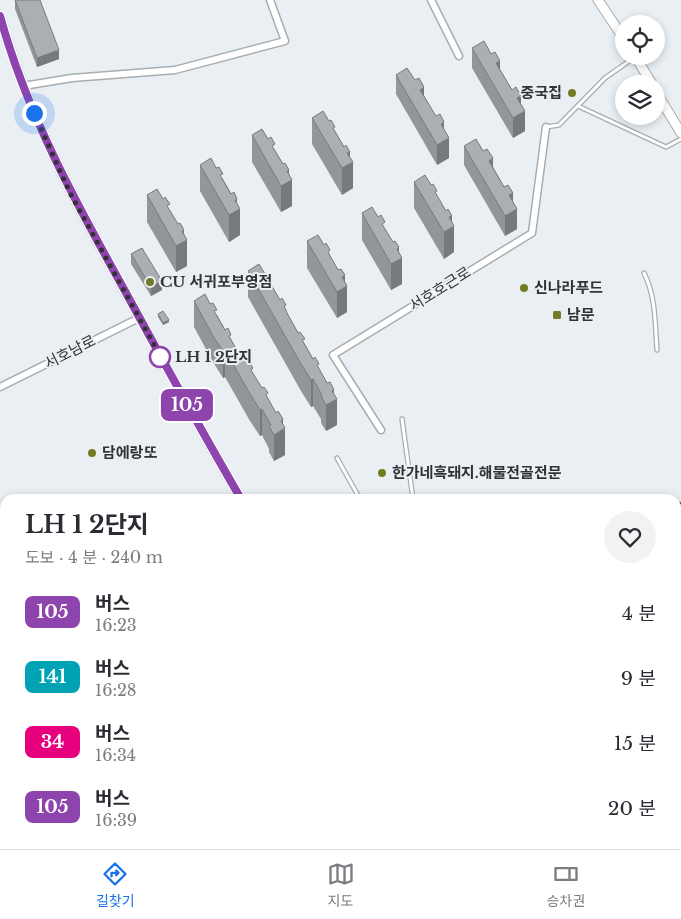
<!DOCTYPE html>
<html lang="ko">
<head>
<meta charset="utf-8">
<style>
  :root { --surface:#fff; --page:#f2f2f3; --text:#2b2b33; --muted:#7c7c81; --line:#e1e1e2; --accent:#1a73e8 }
  body { margin:0; font-family:"Libre Baskerville","Noto Sans KR",serif; background:var(--page); color:var(--text); height:100vh; display:flex; flex-direction:column; font-size:19px; white-space:nowrap }
  * { box-sizing:border-box; margin:0 }
  p { font-size:16px; color:var(--muted) }
  .icon { flex:none; width:28px; height:28px; fill:none; stroke:currentColor; stroke-width:2; stroke-linecap:round; stroke-linejoin:round }
  .map { position:relative; flex:1; overflow:hidden }
  .drawer { position:absolute; left:0px; top:494px; width:681px; height:356px; display:flex; flex-direction:column; background:var(--surface); border-radius:15px 15px 0 0; box-shadow:0 2px 8px #0003 }
  .drawer>* { flex:none }
  .badge { padding:0 10px; border-radius:8px; font-size:18px; line-height:32px }
  .tools { position:absolute; left:615px; top:15px; display:grid; gap:10px }
  .tools a { display:grid; place-items:center; width:50px; height:50px; border-radius:50%; background:var(--surface); box-shadow:0 2px 8px #0003; font-size:25px }
  .you { position:absolute; width:25px; height:25px; margin:-12px; border:4px solid #fff; border-radius:50%; background:#1a73e8; box-shadow:0 0 0 8px #1a73e833 }
  .map>.badge { position:absolute; translate:-50% -50%; box-shadow:0 0 0 2px #fff }
  .round { display:grid; place-items:center; flex:none; width:52px; height:52px; border-radius:26px; background:var(--page) }
  .summary { display:flex; align-items:center; justify-content:space-between; height:85px; padding:0 25px }
  h1 { font-size:24px; font-weight:700; line-height:38px }
  ul { padding:0; list-style:none }
  li { display:flex; align-items:center; gap:15px; height:65px; padding:0 25px }
  li div { flex:1 }
  li b { display:block; font-size:19px }
  li em { font-style:normal }
  li .badge { min-width:55px; font-weight:700; text-align:center }
  .tab-bar { display:flex; justify-content:space-around; align-items:center; height:70px; border-top:1px solid var(--line); background:var(--surface); font-size:14px; color:var(--muted) }
  .tab-bar a { display:grid; justify-items:center; gap:2px }
  .tab-bar .on { color:var(--accent) }
  .map>svg:first-child { display:block }
  .lines { fill:none; stroke-linecap:round; stroke-linejoin:round }
  .stream { stroke:#727846; stroke-width:2.5 }
  .lane-casing { stroke:#a8adb0; stroke-width:5.5 }
  .street-casing { stroke:#a8adb0; stroke-width:9 }
  .secondary-casing { stroke:#a8adb0; stroke-width:11 }
  .lane { stroke:#fff; stroke-width:3 }
  .street { stroke:#fff; stroke-width:6 }
  .secondary { stroke:#fff; stroke-width:9 }
  .wall { fill:#92969a }
  .shaded-wall { fill:#777a7d }
  .building { fill:#aaafb3; stroke:#777a7d }
  .line-casing { stroke:#fff; stroke-width:11 }
  .line { stroke:#8e44ad; stroke-width:8 }
  .walk { stroke:#303233; stroke-width:5; stroke-dasharray:0 9 }
  .poi-dot { fill:#747b25; stroke:#eaeff3; stroke-width:2 }
  .stop-dot { fill:#fff; stroke:#8e44ad; stroke-width:2.5 }
  .labels { text-anchor:middle; stroke-width:4; stroke-linejoin:round; paint-order:stroke }
  .poi-label { font-size:15px; font-weight:bold; fill:#303233; stroke:#eaeff3; text-anchor:start }
  .street-label { font-size:15px; fill:#303233; stroke:#eaeff3 }
  .stop-label { font-size:15px; font-weight:bold; fill:#303233; stroke:#eaeff3; text-anchor:start }
</style>
</head>
<body>
<div class="map">
<svg width="681" height="849" viewBox="0 0 681 849">
  <rect width="100%" height="100%" fill="#eaeff3"/>
  <g class="lines">
    <g class="stream">
      <path d="M 676,504 L 681,503"/>
      <path d="M 444,849 L 448,845"/>
    </g>
    <g class="lane-casing">
      <g id="lane">
        <path d="M 578,106 L 666,147 L 681,139"/>
        <path d="M 546,127 L 559,125 L 605,78 L 635,57"/>
        <path d="M 644,273 C 656,297 655,323 657,350"/>
        <path d="M 402,419 L 413,499"/>
        <path d="M 337,458 L 360,499"/>
        <path d="M 676,649 L 681,647"/>
        <path d="M 100,845 L 101,849"/>
        <path d="M 479,845 L 479,849"/>
        <path d="M 648,845 L 651,849"/>
        <path d="M 169,849 L 178,845"/>
      </g>
    </g>
    <g class="street-casing">
      <g id="street">
        <path d="M 431,0 L 459,56"/>
        <path d="M 23,86 L 72,78 L 175,70 L 285,41 L 270,0"/>
        <path d="M 0,387 L 139,318"/>
        <path d="M 381,430 L 333,355 L 532,233 L 546,127"/>
      </g>
    </g>
    <g class="secondary-casing">
      <g id="secondary">
        <path d="M 598,0 L 624,39"/>
        <path d="M 0,16 C 29,119 80,211 132,304 C 168,369 203,435 241,499"/>
        <path d="M 635,56 L 652,84"/>
        <path d="M 656,92 L 681,133"/>
        <path d="M 0,773 L 5,782"/>
        <path d="M 0,801 L 5,807"/>
        <path d="M 38,845 L 41,849"/>
        <path d="M 56,845 L 60,849"/>
      </g>
    </g>
    <use href="#lane" class="lane"/>
    <use href="#street" class="street"/>
    <use href="#secondary" class="secondary"/>
  </g>
  <g class="wall">
    <path d="M 15,0 L 59,59 L 37,67 L 15,9 Z"/>
    <path d="M 472,48 L 500,70 L 521,104 L 525,131 L 513,138 L 472,68 Z"/>
    <path d="M 396,75 L 424,96 L 444,131 L 449,158 L 437,165 L 396,94 Z"/>
    <path d="M 312,118 L 329,121 L 350,157 L 353,188 L 342,195 L 312,144 Z"/>
    <path d="M 252,135 L 275,150 L 289,175 L 292,206 L 281,212 L 252,162 Z"/>
    <path d="M 464,146 L 493,167 L 513,202 L 517,229 L 505,236 L 464,165 Z"/>
    <path d="M 200,165 L 223,179 L 237,204 L 240,235 L 229,242 L 200,191 Z"/>
    <path d="M 414,182 L 437,196 L 452,221 L 454,252 L 444,259 L 414,208 Z"/>
    <path d="M 147,195 L 170,210 L 184,235 L 187,266 L 176,272 L 147,222 Z"/>
    <path d="M 362,213 L 378,217 L 399,253 L 402,284 L 391,290 L 362,240 Z"/>
    <path d="M 307,241 L 330,256 L 345,281 L 347,312 L 337,318 L 307,268 Z"/>
    <path d="M 131,254 L 162,290 L 151,296 L 131,264 Z"/>
    <path d="M 248,271 L 271,285 L 334,395 L 337,425 L 326,431 L 321,423 L 321,419 L 313,406 L 311,407 L 301,391 L 248,297 Z"/>
    <path d="M 194,301 L 217,315 L 239,354 L 253,374 L 283,425 L 285,455 L 274,461 L 269,452 L 269,449 L 262,435 L 260,436 L 250,421 L 225,377 L 223,378 L 213,362 L 194,327 Z"/>
    <path d="M 158,314 L 169,322 L 163,325 L 158,317 Z"/>
  </g>
  <g class="shaded-wall">
    <path d="M 59,50 L 59,59 L 37,67 L 37,58 Z"/>
    <path d="M 500,61 L 500,81 L 496,63 Z"/>
    <path d="M 424,87 L 424,107 L 420,90 Z"/>
    <path d="M 521,96 L 521,114 L 525,111 L 525,131 L 513,138 L 513,118 L 517,98 Z"/>
    <path d="M 444,122 L 444,140 L 449,138 L 449,158 L 437,165 L 437,145 L 441,124 Z"/>
    <path d="M 350,152 L 350,164 L 353,162 L 353,188 L 342,195 L 342,168 L 347,153 Z"/>
    <path d="M 493,158 L 493,178 L 489,161 Z"/>
    <path d="M 289,170 L 289,181 L 292,180 L 292,206 L 281,212 L 281,186 L 287,171 Z"/>
    <path d="M 513,193 L 513,211 L 517,209 L 517,229 L 505,236 L 505,216 L 509,195 Z"/>
    <path d="M 237,199 L 237,211 L 240,209 L 240,235 L 229,242 L 229,215 L 235,200 Z"/>
    <path d="M 452,216 L 452,228 L 454,226 L 454,252 L 444,259 L 444,232 L 449,217 Z"/>
    <path d="M 184,230 L 184,241 L 187,240 L 187,266 L 176,272 L 176,246 L 182,231 Z"/>
    <path d="M 399,247 L 399,259 L 402,258 L 402,284 L 391,290 L 391,264 L 397,249 Z"/>
    <path d="M 345,275 L 345,287 L 347,286 L 347,312 L 337,318 L 337,292 L 342,277 Z"/>
    <path d="M 162,281 L 162,290 L 151,296 L 151,287 Z"/>
    <path d="M 169,320 L 169,322 L 163,325 L 163,323 Z"/>
    <path d="M 225,350 L 225,377 L 223,378 L 223,351 Z"/>
    <path d="M 313,379 L 313,406 L 311,407 L 311,380 Z"/>
    <path d="M 334,390 L 334,400 L 337,399 L 337,425 L 326,431 L 326,405 L 332,391 Z"/>
    <path d="M 262,409 L 262,435 L 260,436 L 260,410 Z"/>
    <path d="M 283,419 L 283,430 L 285,428 L 285,455 L 274,461 L 274,435 L 281,421 Z"/>
  </g>
  <g class="building">
    <path d="M 15,0 L 40,0 L 59,50 L 37,58 Z"/>
    <path d="M 484,41 L 491,54 L 495,52 L 500,61 L 496,63 L 512,90 L 516,87 L 521,96 L 517,98 L 525,111 L 513,118 L 472,48 Z"/>
    <path d="M 407,68 L 415,80 L 419,78 L 424,87 L 420,90 L 436,116 L 440,114 L 444,122 L 441,124 L 449,138 L 437,145 L 396,75 Z"/>
    <path d="M 323,111 L 329,121 L 331,120 L 335,127 L 333,128 L 344,147 L 346,145 L 350,152 L 347,153 L 353,162 L 342,168 L 312,118 Z"/>
    <path d="M 262,129 L 268,139 L 271,137 L 275,144 L 272,146 L 283,164 L 285,163 L 289,170 L 287,171 L 292,180 L 281,186 L 252,135 Z"/>
    <path d="M 476,139 L 483,151 L 487,149 L 493,158 L 489,161 L 504,187 L 508,185 L 513,193 L 509,195 L 517,209 L 505,216 L 464,146 Z"/>
    <path d="M 211,158 L 216,168 L 219,167 L 223,174 L 220,175 L 231,194 L 234,192 L 237,199 L 235,200 L 240,209 L 229,215 L 200,165 Z"/>
    <path d="M 425,175 L 431,185 L 433,184 L 437,191 L 435,192 L 446,211 L 448,209 L 452,216 L 449,217 L 454,226 L 444,232 L 414,182 Z"/>
    <path d="M 157,189 L 163,199 L 165,197 L 170,204 L 167,206 L 178,224 L 180,223 L 184,230 L 182,231 L 187,240 L 176,246 L 147,195 Z"/>
    <path d="M 372,207 L 378,217 L 381,215 L 385,222 L 382,224 L 393,242 L 395,241 L 399,247 L 397,249 L 402,258 L 391,264 L 362,213 Z"/>
    <path d="M 318,235 L 324,245 L 326,243 L 330,250 L 328,252 L 338,270 L 341,269 L 345,275 L 342,277 L 347,286 L 337,292 L 307,241 Z"/>
    <path d="M 142,248 L 162,281 L 151,287 L 131,254 Z"/>
    <path d="M 259,264 L 265,274 L 267,273 L 271,279 L 269,281 L 280,300 L 282,298 L 286,305 L 284,306 L 288,315 L 298,333 L 300,332 L 305,339 L 302,340 L 313,359 L 315,357 L 319,364 L 317,365 L 327,383 L 330,382 L 334,390 L 332,391 L 337,399 L 326,405 L 321,396 L 322,395 L 313,379 L 311,380 L 301,364 L 248,271 Z"/>
    <path d="M 205,294 L 210,304 L 213,303 L 217,310 L 214,311 L 225,330 L 228,328 L 231,335 L 229,336 L 239,354 L 241,353 L 247,363 L 249,361 L 253,368 L 251,370 L 262,388 L 264,387 L 268,393 L 266,395 L 276,413 L 278,411 L 283,419 L 281,421 L 285,428 L 274,435 L 269,426 L 271,425 L 262,409 L 260,410 L 250,394 L 225,350 L 223,351 L 213,336 L 194,301 Z"/>
    <path d="M 163,311 L 169,320 L 163,323 L 158,314 Z"/>
  </g>
  <g class="lines">
    <g class="line-casing">
      <path id="line" d="M 0,16 C 27,114 76,203 125,291 C 163,361 201,430 241,499"/>
    </g>
    <use href="#line" class="line"/>
    <path class="walk" d="M 34,113 L 70,193 L 163,361 L 160,357"/>
  </g>
  <g class="poi-dot">
    <circle cx="572" cy="93" r="5"/>
    <circle cx="150" cy="282" r="5"/>
    <circle cx="524" cy="288" r="5"/>
    <rect x="552" y="310" width="10" height="10" rx="2.5"/>
    <circle cx="92" cy="453" r="5"/>
    <circle cx="382" cy="473" r="5"/>
  </g>
  <circle class="stop-dot" cx="160" cy="357" r="10"/>
  <g class="labels">
    <g class="poi-label">
      <text x="562" y="98" text-anchor="end">중국집</text>
      <text x="160" y="287">CU 서귀포부영점</text>
      <text x="534" y="293">신나라푸드</text>
      <text x="567" y="320">남문</text>
      <text x="102" y="458">담에랑또</text>
      <text x="392" y="478">한가네흑돼지.해물전골전문</text>
    </g>
    <g class="street-label">
      <text transform="translate(440 289) rotate(-32)" y="5">서호호근로</text>
      <text transform="translate(70 352) rotate(-27)" y="5">서호남로</text>
    </g>
    <g class="stop-label">
      <text x="175" y="362">LH 1 2단지</text>
    </g>
  </g>
</svg>
<div class="tools">
<a><svg class="icon" aria-label="locate" viewBox="0 0 24 24"><circle cx="12" cy="12" r="6"/><path d="M12 2v4M12 18v4M2 12h4M18 12h4"/></svg></a>
<a><svg class="icon" aria-label="layers" viewBox="0 0 24 24"><path d="M12 4l9 5-9 5-9-5zM3 14l9 5 9-5"/></svg></a>
</div>
<div class="you" style="left:34px;top:113px"></div>
<b class="badge" style="left:187px;top:405px;background:#8e44ad;color:#fff">105</b>
<section class="drawer">
<div class="summary"><div><h1>LH 1 2단지</h1><p>도보 · 4 분 · 240 m</p></div><a class="round"><svg class="icon" aria-label="heart" viewBox="0 0 24 24"><path d="M12 20l-8-8c-3-5 5-10 8-4 3-6 11-1 8 4z"/></svg></a></div>
<ul>
<li><span class="badge" style="background:#8e44ad;color:#fff">105</span><div><b>버스</b><p>16:23</p></div><em>4 분</em></li>
<li><span class="badge" style="background:#00a3b4;color:#fff">141</span><div><b>버스</b><p>16:28</p></div><em>9 분</em></li>
<li><span class="badge" style="background:#e6007e;color:#fff">34</span><div><b>버스</b><p>16:34</p></div><em>15 분</em></li>
<li><span class="badge" style="background:#8e44ad;color:#fff">105</span><div><b>버스</b><p>16:39</p></div><em>20 분</em></li>
</ul>
</section>
</div>
<nav class="tab-bar">
<a class="on"><svg class="icon" aria-label="directions" viewBox="0 0 24 24"><path d="M12 3l9 9-9 9-9-9zM9 14v-3h6M13 9l2 2-2 2"/></svg>길찾기</a>
<a><svg class="icon" aria-label="map" viewBox="0 0 24 24"><path d="M3 6l6-2 6 2 6-2v14l-6 2-6-2-6 2zM9 4v14M15 6v14"/></svg>지도</a>
<a><svg class="icon" aria-label="tickets" viewBox="0 0 24 24"><path d="M3 7h18v10H3zM15 7v10"/></svg>승차권</a>
</nav>
</body>
</html>
